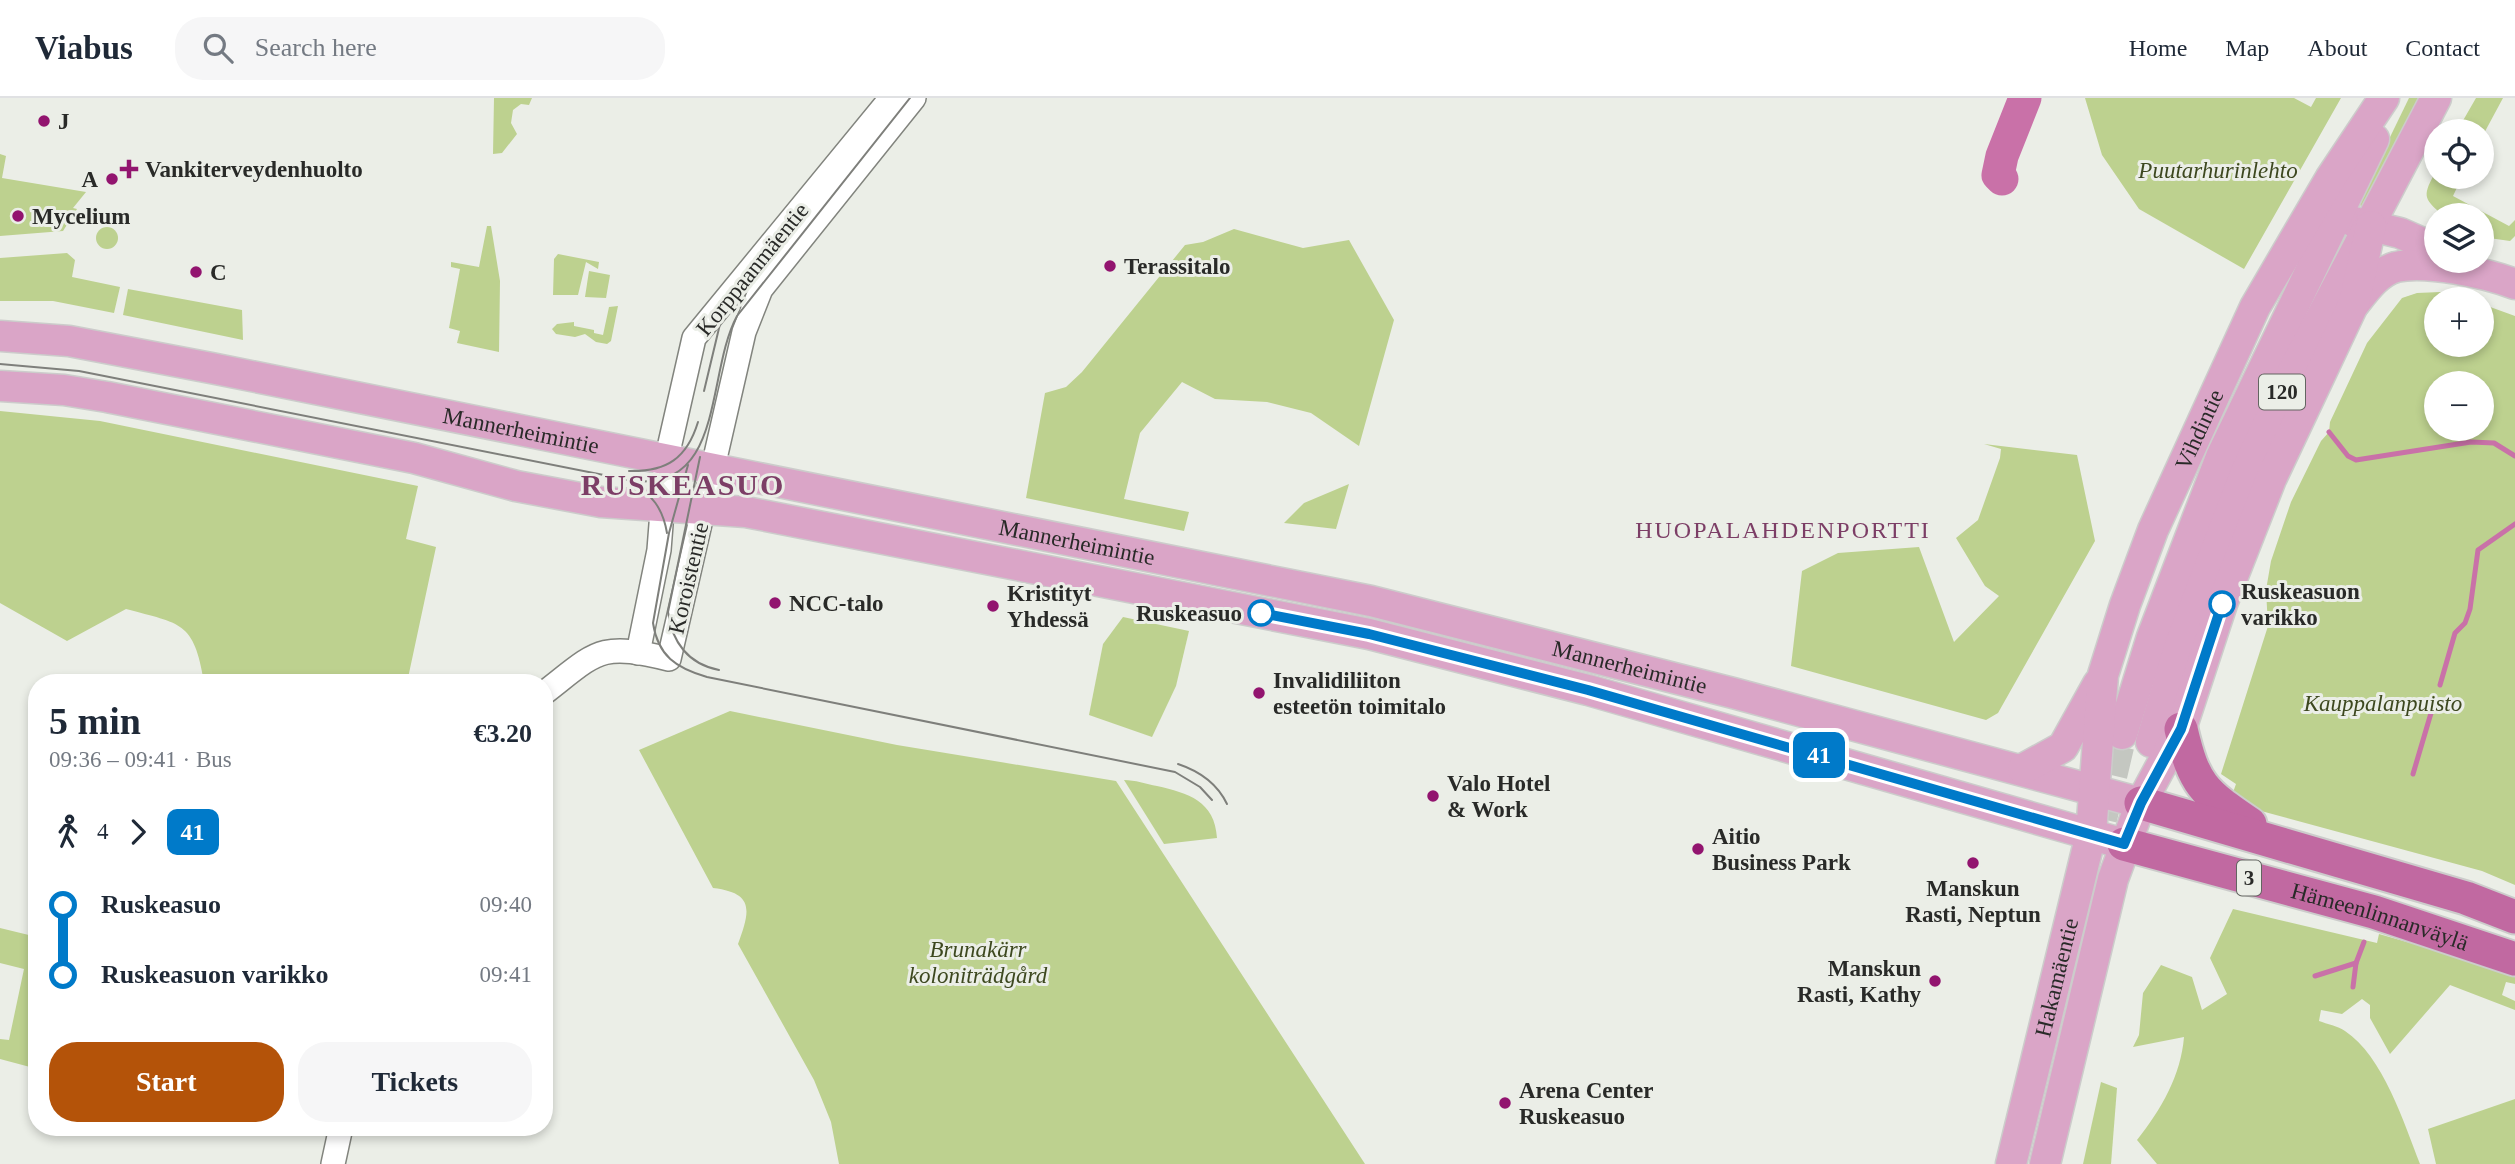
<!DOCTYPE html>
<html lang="en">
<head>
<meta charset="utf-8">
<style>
  :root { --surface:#fff; --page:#f6f6f7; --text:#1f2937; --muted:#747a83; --line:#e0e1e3; --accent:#b45309 }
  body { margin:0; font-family:Georgia,serif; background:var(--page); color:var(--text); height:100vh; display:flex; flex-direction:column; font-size:26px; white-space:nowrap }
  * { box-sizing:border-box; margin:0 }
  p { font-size:23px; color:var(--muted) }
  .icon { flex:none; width:38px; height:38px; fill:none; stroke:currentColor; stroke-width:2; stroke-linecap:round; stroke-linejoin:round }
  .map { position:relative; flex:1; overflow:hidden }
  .panel { position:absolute; left:28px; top:576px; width:525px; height:462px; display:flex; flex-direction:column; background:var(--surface); border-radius:28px; box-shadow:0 4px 10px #0003 }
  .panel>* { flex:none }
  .badge { padding:0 14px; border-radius:10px; font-size:24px; line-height:46px }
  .buttons { position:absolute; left:2424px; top:21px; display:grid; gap:14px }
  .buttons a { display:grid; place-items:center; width:70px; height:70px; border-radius:50%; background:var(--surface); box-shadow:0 4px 10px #0003; font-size:35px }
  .map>.badge { position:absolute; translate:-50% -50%; box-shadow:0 0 0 4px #fff }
  .legs { display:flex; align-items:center; gap:10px; height:77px; padding:0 21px; font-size:23px }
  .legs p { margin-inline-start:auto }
  .head { display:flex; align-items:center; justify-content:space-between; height:119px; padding:0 21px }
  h1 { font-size:38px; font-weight:600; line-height:52px }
  .action { display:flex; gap:14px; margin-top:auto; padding:14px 21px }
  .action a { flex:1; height:80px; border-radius:28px; background:var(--accent); color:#fff; font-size:28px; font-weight:600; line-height:80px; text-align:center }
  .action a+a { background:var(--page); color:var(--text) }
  ul { padding:0 21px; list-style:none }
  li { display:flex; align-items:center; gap:24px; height:70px; font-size:26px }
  li i { display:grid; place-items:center; width:10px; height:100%; margin:0 9px; background:currentColor }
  li i::after { content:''; width:18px; height:18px; margin:-9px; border:5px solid; border-radius:50%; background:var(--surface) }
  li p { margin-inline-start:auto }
  li:first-child i { background:linear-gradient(#0000 50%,currentColor 0) }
  li:last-child i { background:linear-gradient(currentColor 50%,#0000 0) }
  header { display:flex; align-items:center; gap:42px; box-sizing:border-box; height:98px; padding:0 35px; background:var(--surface); border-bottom:2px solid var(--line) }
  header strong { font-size:33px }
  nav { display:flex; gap:38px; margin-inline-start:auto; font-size:24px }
  .search { width:490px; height:63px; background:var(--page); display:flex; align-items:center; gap:18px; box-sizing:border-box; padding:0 24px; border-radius:28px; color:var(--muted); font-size:26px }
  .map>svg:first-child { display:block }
  .green { fill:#bdd18f; fill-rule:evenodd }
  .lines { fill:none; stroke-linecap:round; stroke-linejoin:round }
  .stream { stroke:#c971a8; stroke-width:5 }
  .river { stroke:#c971a8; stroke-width:33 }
  .major-tunnel { stroke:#c4c7c1; stroke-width:30; stroke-dasharray:30 15; stroke-linecap:butt }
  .minor-casing { stroke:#82847e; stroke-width:26 }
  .major-casing { stroke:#cccccb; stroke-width:33 }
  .highway-casing { stroke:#cccccb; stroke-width:37 }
  .minor { stroke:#fff; stroke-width:23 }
  .major { stroke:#daa5c7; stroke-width:30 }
  .highway { stroke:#c169a1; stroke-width:33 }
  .tram { stroke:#7e7f7b; stroke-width:2 }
  .line-1-casing { stroke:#fff; stroke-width:16 }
  .line-1 { stroke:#007ac9; stroke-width:10 }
  .poi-dot { fill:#92146f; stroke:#ebeee7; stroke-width:2.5 }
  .stop-1-dot { fill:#fff; stroke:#007ac9; stroke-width:3.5 }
  .labels { text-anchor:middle; stroke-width:6; stroke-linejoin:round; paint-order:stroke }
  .shield { fill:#ebeee7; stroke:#636561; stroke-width:2 }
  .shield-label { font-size:21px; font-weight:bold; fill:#292a28 }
  .poi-label { font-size:23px; font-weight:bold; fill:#292a28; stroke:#ebeee7; text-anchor:start }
  .park-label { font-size:23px; font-style:italic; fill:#3d481f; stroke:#ebeee7 }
  .street-label { font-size:23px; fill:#292a28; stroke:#ebeee7 }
  .stop-label { font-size:23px; font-weight:bold; fill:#292a28; stroke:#ebeee7; text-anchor:start }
  .neighbourhood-label { font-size:24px; letter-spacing:2px; fill:#7c3e66; stroke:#ebeee7 }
  .district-label { font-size:30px; font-weight:bold; letter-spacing:2px; fill:#7c3e66; stroke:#ebeee7 }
</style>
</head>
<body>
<header>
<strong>Viabus</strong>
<div class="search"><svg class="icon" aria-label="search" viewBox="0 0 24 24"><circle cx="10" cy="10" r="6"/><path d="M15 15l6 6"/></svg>Search here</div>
<nav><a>Home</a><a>Map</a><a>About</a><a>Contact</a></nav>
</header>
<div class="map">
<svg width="2515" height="1066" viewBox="0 0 2515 1066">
  <rect width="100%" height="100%" fill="#ebeee7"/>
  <g class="green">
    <path d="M 494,0 L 532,0 L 529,7 L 521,6 L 513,12 L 511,25 L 517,36 L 502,55 L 493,56 Z"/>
    <path d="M 2085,0 L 2294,0 L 2311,9 L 2316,0 L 2341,0 L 2244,171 L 2139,111 L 2102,57 Z"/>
    <path d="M 2409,0 L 2421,0 L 2367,107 L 2361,109 L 2359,103 Z"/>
    <path d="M 2476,0 L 2503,0 L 2482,39 L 2482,33 L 2457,33 Z"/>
    <path d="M 0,56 L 6,58 L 2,80 L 86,94 L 73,110 L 77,111 L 63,133 L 0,138 Z"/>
    <path d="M 2436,73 L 2436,79 L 2462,79 L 2453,98 L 2509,128 L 2515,122 L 2515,138 L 2510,143 L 2482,139 L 2482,117 L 2443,117 C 2422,100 2423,97 2436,73 Z"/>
    <path d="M 487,128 L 491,128 L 500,183 L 499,254 L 457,245 L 460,233 L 449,230 L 460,171 L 451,169 L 451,164 L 479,169 Z"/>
    <circle cx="107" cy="140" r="11"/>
    <path d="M 1234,131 L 1303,150 L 1349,142 L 1394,222 L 1359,348 L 1311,315 L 1267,304 L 1215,301 L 1182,284 L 1140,335 L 1124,401 L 1189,414 L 1184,433 L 1026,400 L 1045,295 L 1066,289 L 1082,274 L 1185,147 L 1203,144 Z"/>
    <path d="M 67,155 L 75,162 L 72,179 L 120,189 L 114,215 L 53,203 L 0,203 L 0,160 Z"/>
    <path d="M 558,156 L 599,164 L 598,171 L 586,164 L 578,197 L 553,197 L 554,161 Z"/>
    <path d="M 589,173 L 610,177 L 606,200 L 585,199 Z"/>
    <path d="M 128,191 L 242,212 L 243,242 L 123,217 Z"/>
    <path d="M 2440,194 L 2467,201 L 2436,201 L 2436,247 L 2482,247 L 2482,206 L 2515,218 L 2515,787 L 2482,773 L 2250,710 L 2231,700 L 2236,686 L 2221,676 L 2268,528 L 2266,492 L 2271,463 L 2291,404 L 2321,343 L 2329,334 L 2330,324 L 2367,245 L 2402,200 L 2417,195 ZM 2436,285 L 2482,285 L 2482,331 L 2436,331 Z"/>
    <path d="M 618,208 L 611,243 L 607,246 L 596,244 L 585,236 L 575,239 L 556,236 L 552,231 L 557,226 L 574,224 L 574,228 L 594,232 L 594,235 L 603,237 L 609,209 Z"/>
    <path d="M 0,313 L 100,323 L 418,388 L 406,441 L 436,449 L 408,580 L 412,584 L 204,584 C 194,523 181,526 126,511 L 67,543 L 0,505 Z"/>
    <path d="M 1984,346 L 2077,357 L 2095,443 L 1998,615 L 1986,622 L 1791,568 L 1802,473 L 1838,455 L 1919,449 L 1954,544 L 1999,498 L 1985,488 L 1956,440 L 1978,422 L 2000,360 L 2001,351 Z"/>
    <path d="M 1349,386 L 1336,431 L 1284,425 L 1304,405 Z"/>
    <path d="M 1123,519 L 1189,533 L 1176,588 L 1152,639 L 1089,617 L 1103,546 Z"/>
    <path d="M 730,613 L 897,647 L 1116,683 L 1365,1066 L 839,1066 L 831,1024 L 814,982 L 738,846 C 750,813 755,795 713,790 L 639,652 Z"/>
    <path d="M 1124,682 C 1135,682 1146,686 1157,688 C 1188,695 1215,703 1217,740 L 1164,746 Z"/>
    <path d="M 2233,811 L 2377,845 L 2379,836 L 2515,875 L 2515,886 L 2506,884 L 2502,897 L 2515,903 L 2515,912 L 2450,887 L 2390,956 L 2370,920 L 2370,907 L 2362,901 L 2342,916 L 2321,912 L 2319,923 C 2327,926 2338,928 2345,933 C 2383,958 2404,1025 2420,1066 L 2157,1066 L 2137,1042 C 2161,1012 2181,977 2184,939 L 2133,949 L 2139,937 L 2143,895 L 2161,867 L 2192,879 L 2202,912 L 2227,896 L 2210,860 Z"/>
    <path d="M 0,830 L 37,839 L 37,944 L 30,969 L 0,961 L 0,941 L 9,942 L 24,871 L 0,865 Z"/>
    <path d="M 2101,984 L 2117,990 L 2111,1066 L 2083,1066 Z"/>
    <path d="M 2515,1001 L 2515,1066 L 2436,1066 L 2428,1031 Z"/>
  </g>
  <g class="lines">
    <g class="stream">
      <path d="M 2329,334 L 2348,358 L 2356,362 L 2471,344 L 2494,345 L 2515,358"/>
      <path d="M 2440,587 L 2455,535 L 2465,525 L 2470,511 L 2478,452 L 2515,426"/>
      <path d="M 2413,676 L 2434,605"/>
      <path d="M 2315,878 L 2356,865"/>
      <path d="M 2353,889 L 2356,865 L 2364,844"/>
    </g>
    <path class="river" d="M 2002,81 L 1998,77 L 2002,58 L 2025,0"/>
    <path class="major-tunnel" d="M 2102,721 L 2122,636"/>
    <g class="minor-casing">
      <g id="minor">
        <path d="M 638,555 L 659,452 L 666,363 L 694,240 L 891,0"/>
        <path d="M 544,595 C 598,553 599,544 669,561 L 744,234 L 761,191 L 914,0"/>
        <path d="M 333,1066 L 341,1029"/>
      </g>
    </g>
    <g class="major-casing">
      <g id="major">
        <path d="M 2354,124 L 2400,135 L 2436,151"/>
        <path d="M 2355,205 C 2366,191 2378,174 2396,169 C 2426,162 2486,175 2515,186"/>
        <path id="s1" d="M 0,238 L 69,243 L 211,270 L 1371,503 L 1733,595 L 2141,705"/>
        <path d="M 0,288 L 64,292 L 107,299 L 414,360 L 516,388 L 601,404 L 746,414 L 1369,536 L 1588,592 L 2124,746"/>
        <path d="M 2122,636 L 2152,539 L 2221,359 L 2374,41"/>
        <path d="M 2151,644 L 2180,547 L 2247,371 L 2291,277 L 2436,0"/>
        <path d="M 2023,671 L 2063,649 L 2098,586"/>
        <path id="s2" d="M 2011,1066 L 2091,736 L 2103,577 L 2125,507 L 2153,432 L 2255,209 L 2330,81 L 2384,0"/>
        <path d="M 2045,1066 L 2113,781 L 2141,705 L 2181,631 L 2222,506 L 2271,381 L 2354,205 L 2371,128"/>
      </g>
    </g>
    <g class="highway-casing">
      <g id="highway">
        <path d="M 2181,631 C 2194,687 2203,694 2250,726"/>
        <path d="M 2141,705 L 2466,800 L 2515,819"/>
        <path id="s3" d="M 2124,746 L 2374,814 L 2515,861"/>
      </g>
    </g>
    <use href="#minor" class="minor"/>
    <use href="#major" class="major"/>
    <use href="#highway" class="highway"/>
    <g class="tram">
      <path d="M 0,266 L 79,273 L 634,383 C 725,392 706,275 737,218 L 910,0"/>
      <path d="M 704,293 L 720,226 L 738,199"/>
      <path d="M 700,359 L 668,514 C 672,544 688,566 719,572"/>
      <path d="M 688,367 L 669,435 L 653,525 C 658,558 676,570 707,579 L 1175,674 L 1200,689 L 1212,702"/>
      <path d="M 629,373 C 667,374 687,360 698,324"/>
      <path d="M 630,385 C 652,395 663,411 667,435"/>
      <path d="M 1178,666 C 1199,673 1217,685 1227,706"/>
    </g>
  </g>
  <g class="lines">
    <g class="line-1-casing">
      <path id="line-1" d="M 1261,515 L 1369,536 L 1588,592 L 2124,746 L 2141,705 L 2181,631 L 2222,506"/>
    </g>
    <use href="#line-1" class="line-1"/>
  </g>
  <g class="poi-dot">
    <circle cx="44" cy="23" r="7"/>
    <path d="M125.5 60.5h7v7h7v7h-7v7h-7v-7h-7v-7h7z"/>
    <circle cx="112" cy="81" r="7"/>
    <circle cx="18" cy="118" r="7"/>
    <circle cx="1110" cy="168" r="7"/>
    <circle cx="196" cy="174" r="7"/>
    <circle cx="775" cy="505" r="7"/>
    <circle cx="993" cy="508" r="7"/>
    <circle cx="1259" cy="595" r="7"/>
    <circle cx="1433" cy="698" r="7"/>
    <circle cx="1698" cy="751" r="7"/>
    <circle cx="1973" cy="765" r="7"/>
    <circle cx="1935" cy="883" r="7"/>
    <circle cx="1505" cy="1005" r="7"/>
  </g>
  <g class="stop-1-dot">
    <circle cx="2222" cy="506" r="12"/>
    <circle cx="1261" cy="515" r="12"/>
  </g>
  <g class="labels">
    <g class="shield">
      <rect x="2259" y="276.5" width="46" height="35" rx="5"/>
      <rect x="2237" y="762.5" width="24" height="35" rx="5"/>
    </g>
    <g class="shield-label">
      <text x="2282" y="301">120</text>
      <text x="2249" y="787">3</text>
    </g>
    <g class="poi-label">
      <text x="58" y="31">J</text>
      <text x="145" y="79">Vankiterveydenhuolto</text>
      <text x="98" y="89" text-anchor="end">A</text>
      <text x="32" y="126">Mycelium</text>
      <text x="1124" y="176">Terassitalo</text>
      <text x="210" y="182">C</text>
      <text x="1007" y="503">Kristityt<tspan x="1007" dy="26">Yhdessä</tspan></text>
      <text x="789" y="513">NCC-talo</text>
      <text x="1273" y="590">Invalidiliiton<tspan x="1273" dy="26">esteetön toimitalo</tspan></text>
      <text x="1447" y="693">Valo Hotel<tspan x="1447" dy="26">&amp; Work</tspan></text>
      <text x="1712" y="746">Aitio<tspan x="1712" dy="26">Business Park</tspan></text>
      <text x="1973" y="798" text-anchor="middle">Manskun<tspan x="1973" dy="26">Rasti, Neptun</tspan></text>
      <text x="1921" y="878" text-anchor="end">Manskun<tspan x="1921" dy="26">Rasti, Kathy</tspan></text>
      <text x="1519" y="1000">Arena Center<tspan x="1519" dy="26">Ruskeasuo</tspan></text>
    </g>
    <g class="park-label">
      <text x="2218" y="80">Puutarhurinlehto</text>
      <text x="2383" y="613">Kauppalanpuisto</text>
      <text x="978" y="859">Brunakärr<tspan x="978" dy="26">koloniträdgård</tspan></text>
    </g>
    <g class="street-label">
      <text transform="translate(752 171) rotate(-51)" y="8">Korppaanmäentie</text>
      <text dy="8" stroke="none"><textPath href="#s2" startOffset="763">Vihdintie</textPath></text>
      <text dy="8" stroke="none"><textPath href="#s1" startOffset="530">Mannerheimintie</textPath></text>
      <text dy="8" stroke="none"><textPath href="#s1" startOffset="1097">Mannerheimintie</textPath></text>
      <text transform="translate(688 480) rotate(-77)" y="8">Koroistentie</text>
      <text dy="8" stroke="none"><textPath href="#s1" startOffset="1664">Mannerheimintie</textPath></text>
      <text dy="8" stroke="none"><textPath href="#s3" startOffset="266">Hämeenlinnanväylä</textPath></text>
      <text dy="8" stroke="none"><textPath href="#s2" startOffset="192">Hakamäentie</textPath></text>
    </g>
    <g class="stop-label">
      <text x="2241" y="501">Ruskeasuon<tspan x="2241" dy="26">varikko</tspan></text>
      <text x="1242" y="523" text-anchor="end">Ruskeasuo</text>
    </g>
    <g class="neighbourhood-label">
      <text x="1783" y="440">HUOPALAHDENPORTTI</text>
    </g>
    <g class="district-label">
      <text x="683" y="397">RUSKEASUO</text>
    </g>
  </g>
</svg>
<div class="buttons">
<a><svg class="icon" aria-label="locate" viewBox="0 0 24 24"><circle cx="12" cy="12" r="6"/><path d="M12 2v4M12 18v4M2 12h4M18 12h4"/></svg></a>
<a><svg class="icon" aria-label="layers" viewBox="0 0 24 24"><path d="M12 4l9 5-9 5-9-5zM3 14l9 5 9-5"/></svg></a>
<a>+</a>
<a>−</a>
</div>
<b class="badge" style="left:1819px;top:657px;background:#007ac9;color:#fff">41</b>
<section class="panel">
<div class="head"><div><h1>5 min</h1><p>09:36 – 09:41 · Bus</p></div><b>€3.20</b></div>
<div class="legs"><svg class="icon" aria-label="walk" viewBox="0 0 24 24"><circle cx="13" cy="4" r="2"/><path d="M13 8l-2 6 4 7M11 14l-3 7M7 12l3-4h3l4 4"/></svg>4<svg class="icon" aria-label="forward" viewBox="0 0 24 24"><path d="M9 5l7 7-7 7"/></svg><b class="badge" style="background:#007ac9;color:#fff">41</b></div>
<ul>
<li><i style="color:#007ac9"></i><b>Ruskeasuo</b><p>09:40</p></li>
<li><i style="color:#007ac9"></i><b>Ruskeasuon varikko</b><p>09:41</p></li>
</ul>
<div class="action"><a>Start</a><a>Tickets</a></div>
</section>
</div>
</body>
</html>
